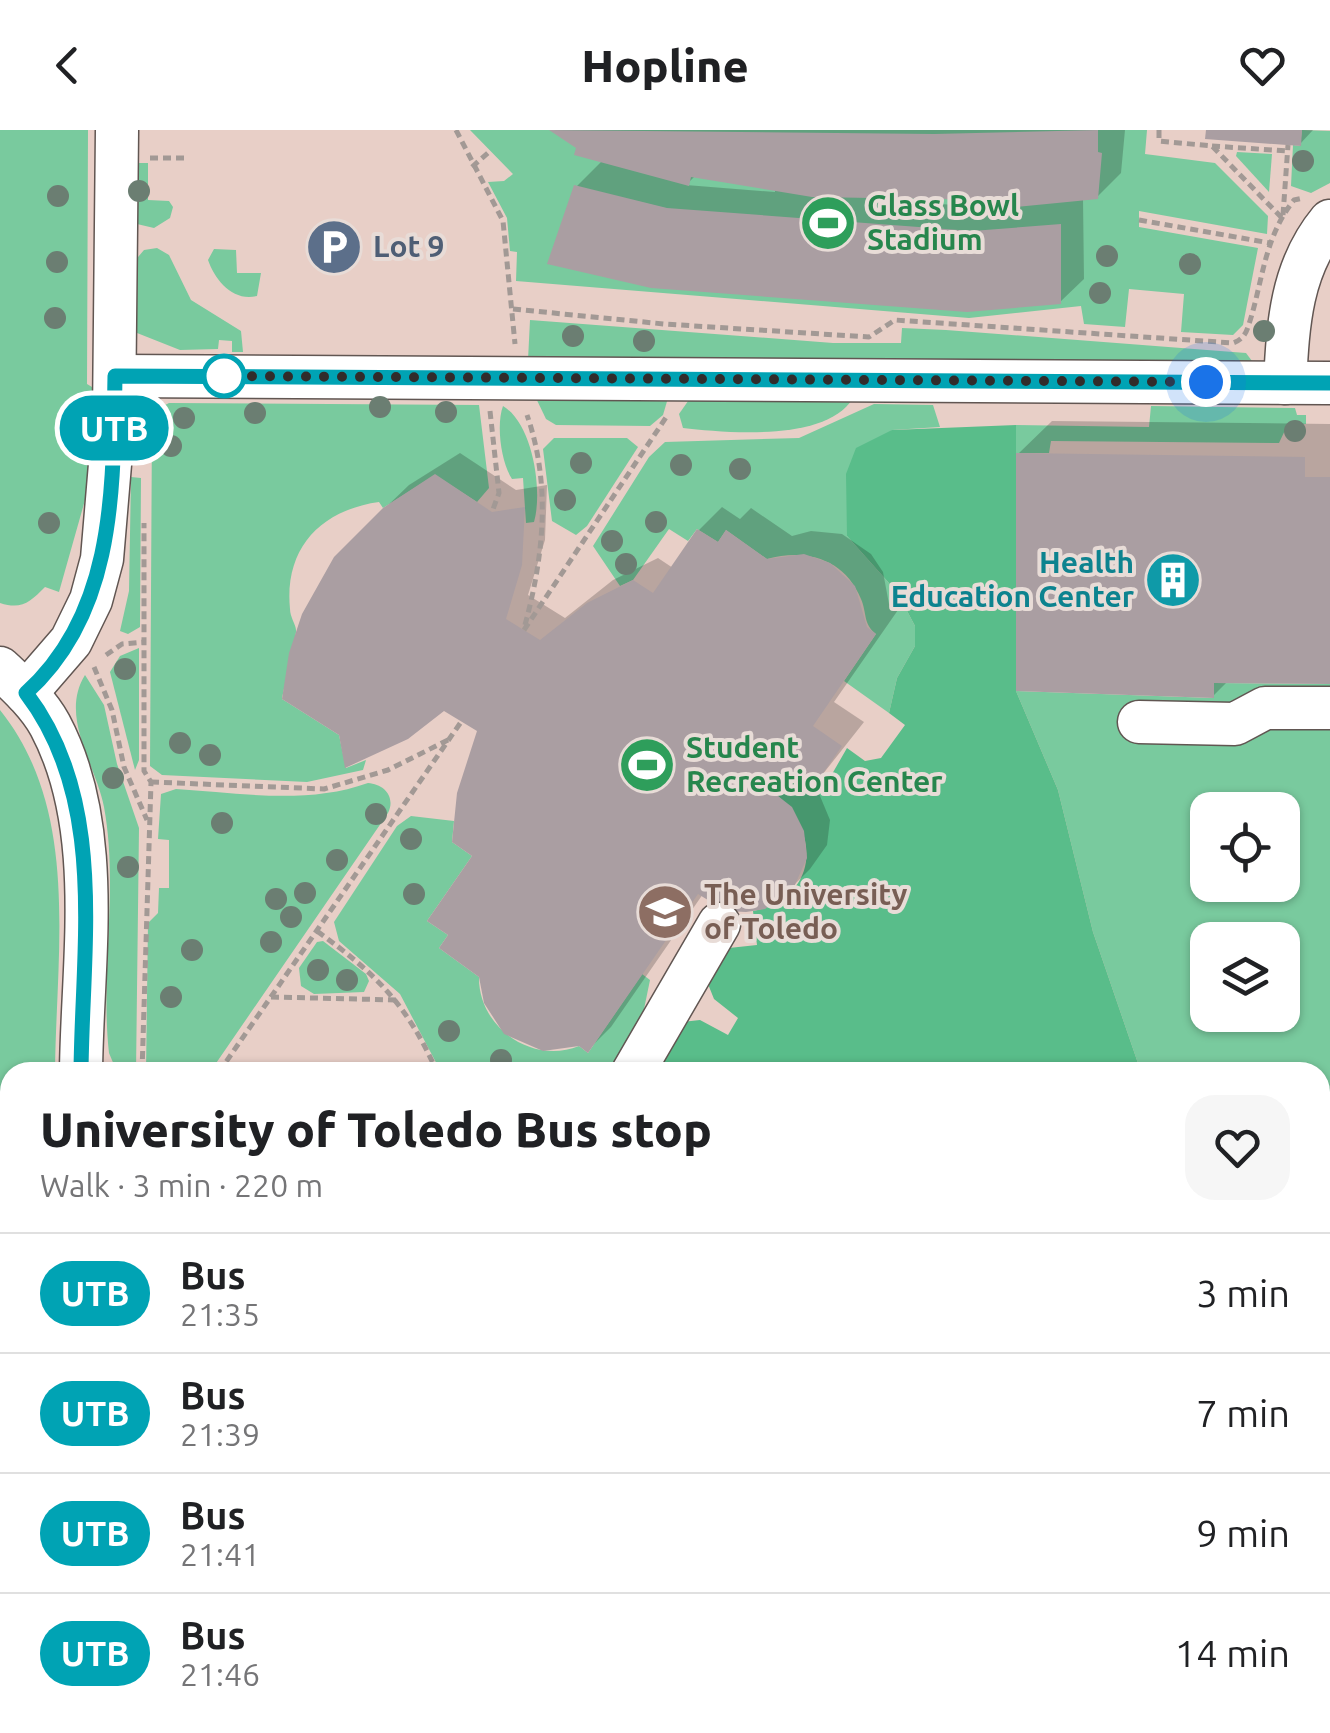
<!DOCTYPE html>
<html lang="en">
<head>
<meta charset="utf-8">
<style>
  :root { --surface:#fff; --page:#f6f6f6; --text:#202124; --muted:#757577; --line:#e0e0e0 }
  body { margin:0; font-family:Ubuntu,sans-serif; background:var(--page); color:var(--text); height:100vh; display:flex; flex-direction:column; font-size:38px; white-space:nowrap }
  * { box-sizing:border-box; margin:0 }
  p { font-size:32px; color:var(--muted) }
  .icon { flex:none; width:55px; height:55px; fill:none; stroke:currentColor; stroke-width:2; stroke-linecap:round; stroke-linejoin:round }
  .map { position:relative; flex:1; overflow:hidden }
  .details { position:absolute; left:0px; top:932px; width:1330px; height:672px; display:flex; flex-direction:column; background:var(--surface); border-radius:30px 30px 0 0; box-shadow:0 2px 8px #0004 }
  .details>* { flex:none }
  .badge { padding:0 20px; border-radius:32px; font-size:35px; line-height:65px }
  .tools { position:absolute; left:1190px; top:662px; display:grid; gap:20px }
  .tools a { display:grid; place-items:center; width:110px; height:110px; border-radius:20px; background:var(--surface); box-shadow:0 2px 8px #0004; font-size:50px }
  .you { position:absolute; width:50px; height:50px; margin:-25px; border:8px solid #fff; border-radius:50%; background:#1a73e8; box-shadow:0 0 0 15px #1a73e833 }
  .map>.badge { position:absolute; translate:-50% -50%; box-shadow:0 0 0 5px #fff }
  .round { display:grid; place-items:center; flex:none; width:105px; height:105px; border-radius:30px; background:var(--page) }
  .overview { display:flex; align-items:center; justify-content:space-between; height:170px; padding:0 40px }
  h1 { font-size:48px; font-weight:800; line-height:75px }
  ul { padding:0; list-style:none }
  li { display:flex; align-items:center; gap:30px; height:120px; padding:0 40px; border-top:2px solid var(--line) }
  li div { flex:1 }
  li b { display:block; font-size:38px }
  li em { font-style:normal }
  li .badge { min-width:110px; font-weight:700; text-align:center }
  header { display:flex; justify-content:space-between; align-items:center; height:130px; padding:0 40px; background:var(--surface); font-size:45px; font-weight:800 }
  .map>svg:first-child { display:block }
  .education { fill:#e8cfc7; fill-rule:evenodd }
  .green { fill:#79ca9e; fill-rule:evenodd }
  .forest { fill:#59bd8a }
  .shadow { fill:#0003; fill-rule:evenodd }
  .building { fill:#aa9ea2 }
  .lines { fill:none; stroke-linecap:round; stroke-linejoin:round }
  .minor-casing { stroke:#615652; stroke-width:45 }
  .path { stroke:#a29995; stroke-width:5; stroke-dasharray:8 5; stroke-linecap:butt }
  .minor { stroke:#fff; stroke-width:42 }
  .tree { fill:#6b7e72 }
  .line-casing { stroke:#fff; stroke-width:22 }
  .line { stroke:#00a3b4; stroke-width:15 }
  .walk { stroke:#312c2b; stroke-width:10; stroke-dasharray:0 18 }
  .stop-dot { fill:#fff; stroke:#00a3b4; stroke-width:5 }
  .labels { text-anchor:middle; stroke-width:8; stroke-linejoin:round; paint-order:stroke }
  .leisure-label { font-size:30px; font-weight:bold; fill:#27864d; stroke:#e8dcd7; text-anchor:start }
  .service-label { font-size:30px; font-weight:bold; fill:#4e5e75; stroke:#e8dcd7; text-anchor:start }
  .culture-label { font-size:30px; font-weight:bold; fill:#0d838f; stroke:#e8dcd7; text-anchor:end }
  .education-label { font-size:30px; font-weight:bold; fill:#785e54; stroke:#e8dcd7; text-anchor:start }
</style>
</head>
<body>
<header><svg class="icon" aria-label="back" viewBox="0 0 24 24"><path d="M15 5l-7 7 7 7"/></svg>Hopline<svg class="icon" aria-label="heart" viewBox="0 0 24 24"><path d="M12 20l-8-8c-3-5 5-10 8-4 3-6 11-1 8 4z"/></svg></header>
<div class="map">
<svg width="1330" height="1603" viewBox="0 0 1330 1603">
  <rect width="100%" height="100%" fill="#e8dcd7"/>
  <path class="education" d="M 0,0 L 1330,0 L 1330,1603 L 0,1603 ZM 1208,680 L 1282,680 L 1282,755 L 1208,755 ZM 1208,810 L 1282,810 L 1282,885 L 1208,885 ZM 10,942 L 1320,942 L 1320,1595 L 10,1595 Z"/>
  <g class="green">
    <path d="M 0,0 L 88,0 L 87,254 L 97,260 L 87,363 L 59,462 L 45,457 C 30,472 22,480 0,473 Z"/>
    <path d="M 470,0 L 1147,0 L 1145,24 L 1215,33 L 1268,86 L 1267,104 L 1139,81 L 1139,97 L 1258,118 L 1243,195 L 1233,205 L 1181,202 L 1184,164 L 1129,159 L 1125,197 L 1084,194 L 1081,176 L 969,188 L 516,151 L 517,122 L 510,121 L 507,88 L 488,52 L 504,51 L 513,44 Z"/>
    <path d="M 1302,0 L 1330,1 L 1330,53 L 1311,63 L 1291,56 L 1293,15 L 1300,16 Z"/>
    <path d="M 1237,22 L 1272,24 L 1269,62 L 1236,26 Z"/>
    <path d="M 134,33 L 148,33 L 148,70 L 169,71 L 173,77 L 170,88 L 154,98 L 137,94 Z"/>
    <path d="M 157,118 L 169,125 L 191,170 L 241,201 L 243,222 L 232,222 L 232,211 L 219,210 L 218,219 L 180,220 L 132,201 L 133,133 L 144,120 Z"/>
    <path d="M 214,119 L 236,120 L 237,143 L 261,143 L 257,166 C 233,172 215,150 208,130 Z"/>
    <path d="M 530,190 L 833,213 L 901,213 L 902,198 L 946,200 L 1246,223 L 1252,231 L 528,230 Z"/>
    <path d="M 534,264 L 668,268 L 663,285 L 650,296 L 556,295 L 546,289 Z"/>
    <path d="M 693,264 L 853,268 C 827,312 727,303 683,298 L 679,284 Z"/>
    <path d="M 169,273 L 479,275 L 489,358 L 477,372 L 435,345 L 383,378 L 379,372 C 321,380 284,418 290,479 C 290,487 296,495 296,500 C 297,506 284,557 282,569 L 339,605 L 346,638 L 366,630 L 363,640 L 307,652 L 162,645 L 150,636 L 152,291 L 155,280 Z"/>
    <path d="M 874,274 L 933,275 L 940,297 L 892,300 L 847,406 L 897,462 L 915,496 L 915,516 L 897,548 L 889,583 L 844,551 L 876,504 C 863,494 867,483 861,469 C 845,429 806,418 767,429 L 726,400 L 718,412 L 697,399 L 688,411 L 669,399 L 633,450 L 620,456 L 593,416 L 649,327 L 665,312 L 799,308 Z"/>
    <path d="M 503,276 C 533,294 543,361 534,392 L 526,393 L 523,348 L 512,349 C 501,332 496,295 503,276 Z"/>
    <path d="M 1151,276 L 1295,278 L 1297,285 L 1306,285 L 1306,294 L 1287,296 L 1279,313 L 1051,311 L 1049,323 L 1016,323 L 1016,295 L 1149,297 Z"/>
    <path d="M 554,308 L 627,308 L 638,317 L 587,396 L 576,405 L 552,391 L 543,319 Z"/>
    <path d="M 131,347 L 141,348 L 140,497 L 128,504 L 120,501 L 129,461 Z"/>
    <path d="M 139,518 L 139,630 L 135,640 L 110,542 L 120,526 Z"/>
    <path d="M 85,545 L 104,575 L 117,634 L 139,698 L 136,942 L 117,942 L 109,923 C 100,842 119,758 104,677 C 96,635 59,587 85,545 Z"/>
    <path d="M 1214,553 L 1330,554 L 1330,1189 L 1320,1162 L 1320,942 L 1141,942 L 1093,802 L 1058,660 L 1016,561 L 1213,568 ZM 1208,680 L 1282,680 L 1282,755 L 1208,755 ZM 1208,810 L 1282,810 L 1282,885 L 1208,885 Z"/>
    <path d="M 0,580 C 81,681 56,821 55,942 L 10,942 L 10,1464 L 0,1457 Z"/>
    <path d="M 368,653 C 384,654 396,667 388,683 L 210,942 L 146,942 L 148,793 L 158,783 L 159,758 L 169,758 L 169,710 L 158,709 L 161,664 L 176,659 C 240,663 307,675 368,653 Z"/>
    <path d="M 411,686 L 454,691 L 452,712 L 472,726 L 427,791 L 448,805 L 439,818 L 479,847 C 478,897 532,935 579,916 L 588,923 L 642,844 L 650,850 L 642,889 L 615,942 L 441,942 L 400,864 L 339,811 L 334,792 L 397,696 Z"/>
    <path d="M 323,811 L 366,844 L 369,851 L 364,862 L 314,864 L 301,856 L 299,838 L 317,812 Z"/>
    <path d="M 528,1595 L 1106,1595 L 1105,1603 L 559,1603 Z"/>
    <path d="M 1118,1595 L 1216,1595 L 1217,1603 L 1119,1603 Z"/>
  </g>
  <g class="forest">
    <path d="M 1016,295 L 1016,561 L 1058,660 L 1093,802 L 1141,942 L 650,942 L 682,892 L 700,890 L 728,905 L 738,888 L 714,869 L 708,854 L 729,818 L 757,815 L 753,781 C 822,766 821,696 769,659 L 781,642 L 809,662 L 817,652 L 824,658 L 847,618 L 865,631 L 881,628 L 905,595 L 889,583 L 897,548 L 915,516 L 915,496 L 897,462 L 847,406 L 846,344 L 856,318 L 892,300 Z"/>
    <path d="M 1320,1162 L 1330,1189 L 1330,1603 L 1217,1603 L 1216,1595 L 1320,1595 Z"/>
  </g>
  <g class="shadow">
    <path d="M 554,0 L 1125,0 L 1121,43 L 1097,67 L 1083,68 L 1084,149 L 1060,172 L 576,57 L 603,30 ZM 696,45 L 775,58 L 775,62 L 686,55 ZM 884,66 L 996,68 L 997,78 L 884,70 Z"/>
    <path d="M 1208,0 L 1313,0 L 1300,14 Z"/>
    <path d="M 1052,291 L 1330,294 L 1330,552 L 1228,551 L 1213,566 L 1018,324 Z"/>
    <path d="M 460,323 L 516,360 L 547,355 L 545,410 L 528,465 L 565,488 L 613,450 L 658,428 L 673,438 L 699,400 L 722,377 L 740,389 L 751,378 L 792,406 L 811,401 L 842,404 L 871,424 L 883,442 L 889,474 L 898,480 L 834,572 L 864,592 L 815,654 L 830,690 L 827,715 L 810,739 L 786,763 L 703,764 L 611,897 L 588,920 L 482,846 L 451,805 L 475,726 L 480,600 L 444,578 L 341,604 L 384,379 L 409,355 Z"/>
  </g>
  <g class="building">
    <path d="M 549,0 L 934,4 L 1098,0 L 1098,22 L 1102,23 L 1098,69 L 994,79 L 994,70 L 812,67 L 691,47 L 689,56 L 574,25 L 576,18 Z"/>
    <path d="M 1206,0 L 1302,0 L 1301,16 L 1205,9 Z"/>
    <path d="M 574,55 L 667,78 L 972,101 L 1061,94 L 1061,174 L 967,182 L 651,158 L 547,134 Z"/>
    <path d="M 1016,323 L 1305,327 L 1305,347 L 1330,347 L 1330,554 L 1214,553 L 1214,568 L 1016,561 Z"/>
    <path d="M 435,344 L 492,382 L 525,377 L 522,435 L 506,489 L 540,510 L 587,473 L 633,450 L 653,463 L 697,399 L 718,412 L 726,400 L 767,429 L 804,424 L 830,433 L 855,456 L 867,497 L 876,504 L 813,596 L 842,616 L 810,662 L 781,642 L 769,659 L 792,677 L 804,701 L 807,728 L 793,759 L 765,779 L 746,782 L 726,781 L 698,764 L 588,923 L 579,916 L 543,921 L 504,904 L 484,873 L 479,847 L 439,818 L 448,805 L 427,791 L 472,726 L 452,712 L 457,663 L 477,601 L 444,581 L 408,609 L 345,638 L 339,605 L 282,569 L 289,523 L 302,484 L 334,427 L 383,378 Z"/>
  </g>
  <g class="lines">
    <g class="minor-casing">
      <g id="minor">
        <path d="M 115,246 L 1330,253"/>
        <path d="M 1285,253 C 1288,194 1291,138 1330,91"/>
        <path d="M 0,538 C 18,555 38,573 50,595 C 105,698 82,831 81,942"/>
        <path d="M 26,563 L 71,511 L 91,470 L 102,429 L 114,287 L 117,0"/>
        <path d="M 1139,592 L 1235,594 L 1265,578 L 1330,578"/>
        <path d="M 633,942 L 719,794"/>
        <path d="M 0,1493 L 10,1484"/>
        <path d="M 0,1566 L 10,1568"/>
        <path d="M 90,1595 L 92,1603"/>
        <path d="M 188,1595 L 248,1603"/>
      </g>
    </g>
    <g class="path">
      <path d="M 456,0 L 503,91 L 515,214"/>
      <path d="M 1159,0 L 1159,11 L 1212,16 L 1282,88"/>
      <path d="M 1212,16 L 1287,21"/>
      <path d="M 150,28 L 187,28"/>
      <path d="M 472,37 L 489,22"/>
      <path d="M 1283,85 L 1288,15"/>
      <path d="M 1139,90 L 1270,113"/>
      <path d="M 513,179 L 664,194 L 869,207 L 895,190 L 1233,213 C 1241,210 1245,206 1248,197 C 1263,153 1263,109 1294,70 L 1303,68"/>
      <path d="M 490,281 L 499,363 L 492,382"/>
      <path d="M 525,495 C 544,425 551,354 527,285"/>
      <path d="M 524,500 L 667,286"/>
      <path d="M 106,525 L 122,514 L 144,512"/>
      <path d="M 94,537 L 112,580 L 124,637 L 147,690"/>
      <path d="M 151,652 L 324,659 L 388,640 L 448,610"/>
      <path d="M 317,801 C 376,844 407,874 437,942"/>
      <path d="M 271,867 L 398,870"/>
      <path d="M 142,942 L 151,652 L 144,641 L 144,393"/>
      <path d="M 219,942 L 461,592"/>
      <path d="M 1320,1023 L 1330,1023"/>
      <path d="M 1113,1603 L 1113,1595"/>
    </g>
    <use href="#minor" class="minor"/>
  </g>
  <g class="tree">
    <circle cx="1303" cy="31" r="11"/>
    <circle cx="139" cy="61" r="11"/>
    <circle cx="58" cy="66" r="11"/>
    <circle cx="1107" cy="126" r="11"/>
    <circle cx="57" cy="132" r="11"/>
    <circle cx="1190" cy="134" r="11"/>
    <circle cx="1100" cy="163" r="11"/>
    <circle cx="55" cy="188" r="11"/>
    <circle cx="1264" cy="201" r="11"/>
    <circle cx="573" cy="206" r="11"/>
    <circle cx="644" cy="211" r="11"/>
    <circle cx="380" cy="277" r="11"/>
    <circle cx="446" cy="282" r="11"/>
    <circle cx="255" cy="283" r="11"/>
    <circle cx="184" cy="288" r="11"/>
    <circle cx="1295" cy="301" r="11"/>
    <circle cx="171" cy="316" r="11"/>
    <circle cx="581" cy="333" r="11"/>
    <circle cx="681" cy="335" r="11"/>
    <circle cx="740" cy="339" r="11"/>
    <circle cx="565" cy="370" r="11"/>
    <circle cx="656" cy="392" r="11"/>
    <circle cx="49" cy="393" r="11"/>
    <circle cx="612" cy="411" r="11"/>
    <circle cx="626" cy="434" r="11"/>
    <circle cx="125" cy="539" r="11"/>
    <circle cx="180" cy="613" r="11"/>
    <circle cx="210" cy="625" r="11"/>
    <circle cx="113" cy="648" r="11"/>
    <circle cx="376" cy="684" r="11"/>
    <circle cx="222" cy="693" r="11"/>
    <circle cx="411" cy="709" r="11"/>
    <circle cx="337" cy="730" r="11"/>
    <circle cx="128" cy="737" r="11"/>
    <circle cx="305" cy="763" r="11"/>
    <circle cx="414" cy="764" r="11"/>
    <circle cx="276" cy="769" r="11"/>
    <circle cx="291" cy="787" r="11"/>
    <circle cx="271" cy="812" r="11"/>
    <circle cx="192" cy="820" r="11"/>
    <circle cx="318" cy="840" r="11"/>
    <circle cx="347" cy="850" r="11"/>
    <circle cx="171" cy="867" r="11"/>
    <circle cx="449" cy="901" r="11"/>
    <circle cx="501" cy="930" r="11"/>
  </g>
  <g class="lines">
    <g class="line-casing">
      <path id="line" d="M 81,942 C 82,816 108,670 26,563 C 116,482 113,358 115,246 L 1330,253"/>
    </g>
    <use href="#line" class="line"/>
    <path class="walk" d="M 224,246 L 220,246 L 1206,252"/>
  </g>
  <defs>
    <g id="stadium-disc" transform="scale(2.875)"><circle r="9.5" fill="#2e9e5b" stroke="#e8dcd7"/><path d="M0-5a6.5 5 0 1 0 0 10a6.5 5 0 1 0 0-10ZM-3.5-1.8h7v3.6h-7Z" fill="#fff"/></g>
    <g id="parking-disc" transform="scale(2.875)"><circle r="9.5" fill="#5c6f8a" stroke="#e8dcd7"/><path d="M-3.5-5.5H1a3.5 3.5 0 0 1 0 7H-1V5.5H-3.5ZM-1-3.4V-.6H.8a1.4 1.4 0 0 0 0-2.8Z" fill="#fff"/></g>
    <g id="building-disc" transform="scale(2.875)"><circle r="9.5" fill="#0f9aa8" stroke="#e8dcd7"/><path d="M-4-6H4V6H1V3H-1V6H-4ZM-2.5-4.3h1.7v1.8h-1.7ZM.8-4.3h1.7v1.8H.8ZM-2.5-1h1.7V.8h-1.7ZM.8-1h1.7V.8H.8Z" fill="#fff"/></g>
    <g id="university-disc" transform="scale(2.875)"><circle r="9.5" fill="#8d6e63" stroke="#e8dcd7"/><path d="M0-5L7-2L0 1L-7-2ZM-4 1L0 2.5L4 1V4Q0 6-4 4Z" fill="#fff"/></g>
  </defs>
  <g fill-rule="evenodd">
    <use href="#stadium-disc" x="828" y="93"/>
    <use href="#parking-disc" x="334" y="117"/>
    <use href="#building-disc" x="1173" y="450"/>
    <use href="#stadium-disc" x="647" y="635"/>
    <use href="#university-disc" x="665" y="782"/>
  </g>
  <circle class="stop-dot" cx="224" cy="246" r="20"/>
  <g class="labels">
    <g class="leisure-label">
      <text x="867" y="86">Glass Bowl<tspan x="867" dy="34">Stadium</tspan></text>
      <text x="686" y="628">Student<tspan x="686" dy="34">Recreation Center</tspan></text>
    </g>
    <g class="service-label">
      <text x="373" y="127">Lot 9</text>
    </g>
    <g class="culture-label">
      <text x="1134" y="443">Health<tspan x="1134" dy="34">Education Center</tspan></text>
    </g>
    <g class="education-label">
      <text x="704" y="775">The University<tspan x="704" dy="34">of Toledo</tspan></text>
    </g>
  </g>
</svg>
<div class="tools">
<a><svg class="icon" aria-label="locate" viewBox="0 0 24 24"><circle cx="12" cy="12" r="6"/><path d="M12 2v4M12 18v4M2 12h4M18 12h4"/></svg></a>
<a><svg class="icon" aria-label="layers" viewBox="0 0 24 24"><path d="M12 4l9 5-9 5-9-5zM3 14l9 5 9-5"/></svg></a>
</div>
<div class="you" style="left:1206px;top:252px"></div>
<b class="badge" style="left:114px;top:298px;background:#00a3b4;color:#fff">UTB</b>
<section class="details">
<div class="overview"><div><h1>University of Toledo Bus stop</h1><p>Walk · 3 min · 220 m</p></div><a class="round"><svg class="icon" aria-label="heart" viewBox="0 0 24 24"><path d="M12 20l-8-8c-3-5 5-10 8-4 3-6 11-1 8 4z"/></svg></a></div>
<ul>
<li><span class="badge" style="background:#00a3b4;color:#fff">UTB</span><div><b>Bus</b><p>21:35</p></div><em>3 min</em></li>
<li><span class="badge" style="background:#00a3b4;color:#fff">UTB</span><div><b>Bus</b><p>21:39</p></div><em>7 min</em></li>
<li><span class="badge" style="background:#00a3b4;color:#fff">UTB</span><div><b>Bus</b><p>21:41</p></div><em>9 min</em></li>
<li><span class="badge" style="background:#00a3b4;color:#fff">UTB</span><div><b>Bus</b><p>21:46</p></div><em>14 min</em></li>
</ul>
</section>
</div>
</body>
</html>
